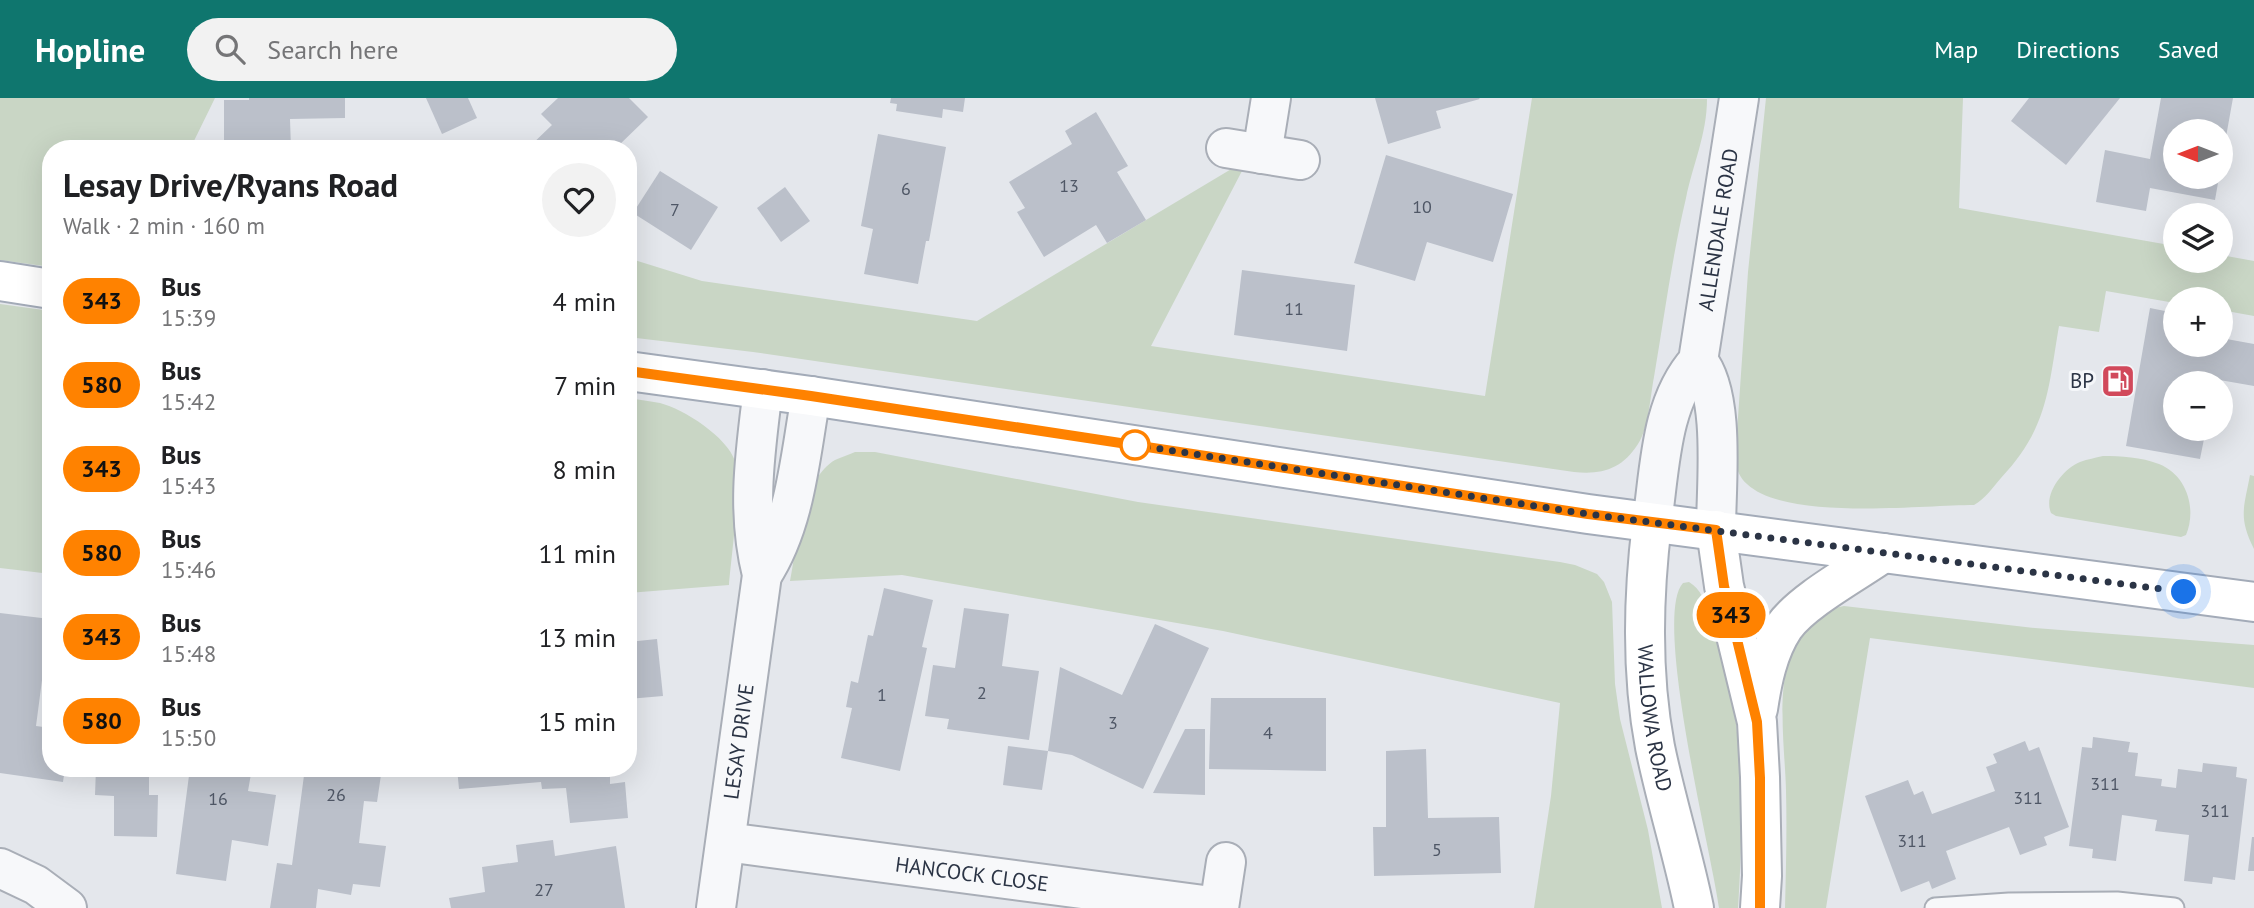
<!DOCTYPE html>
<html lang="en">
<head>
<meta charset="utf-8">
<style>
  :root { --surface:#fff; --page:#f2f2f2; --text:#202124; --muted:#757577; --accent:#0f766e }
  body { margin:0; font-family:"PT Sans",sans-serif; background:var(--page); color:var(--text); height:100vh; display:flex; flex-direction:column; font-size:26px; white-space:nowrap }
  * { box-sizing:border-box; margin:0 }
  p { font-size:23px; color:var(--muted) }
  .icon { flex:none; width:38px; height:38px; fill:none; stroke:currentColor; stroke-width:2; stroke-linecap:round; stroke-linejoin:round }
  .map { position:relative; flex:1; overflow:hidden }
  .details { position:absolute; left:42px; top:42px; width:595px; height:637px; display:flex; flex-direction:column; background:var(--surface); border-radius:28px; box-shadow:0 7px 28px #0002 }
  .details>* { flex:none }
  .badge { padding:0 14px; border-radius:23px; font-size:24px; line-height:46px }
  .needle { width:46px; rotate:270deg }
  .fabs { position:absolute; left:2163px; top:21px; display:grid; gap:14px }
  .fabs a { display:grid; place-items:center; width:70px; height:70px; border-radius:50%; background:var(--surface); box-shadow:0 7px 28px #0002; font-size:35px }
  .you { position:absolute; width:35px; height:35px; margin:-18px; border:5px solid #fff; border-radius:50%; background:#1a73e8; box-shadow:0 0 0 10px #1a73e833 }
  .map>.badge { position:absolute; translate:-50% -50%; box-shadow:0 0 0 4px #fff }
  .round { display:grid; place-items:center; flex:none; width:74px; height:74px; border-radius:37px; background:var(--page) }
  .overview { display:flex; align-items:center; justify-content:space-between; height:119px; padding:0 21px }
  h1 { font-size:33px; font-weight:700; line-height:52px }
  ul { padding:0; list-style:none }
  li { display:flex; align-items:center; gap:21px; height:84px; padding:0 21px }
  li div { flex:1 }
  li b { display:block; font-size:26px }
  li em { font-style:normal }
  li .badge { min-width:77px; font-weight:700; text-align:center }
  header { display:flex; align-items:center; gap:42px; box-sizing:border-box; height:98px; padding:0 35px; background:var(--accent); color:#fff }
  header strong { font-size:33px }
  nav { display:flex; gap:38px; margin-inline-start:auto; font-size:24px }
  .search { width:490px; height:63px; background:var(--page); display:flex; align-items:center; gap:18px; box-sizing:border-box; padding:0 24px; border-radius:38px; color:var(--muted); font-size:26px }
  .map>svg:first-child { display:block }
  .green { fill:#c9d6c5 }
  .building { fill:#bbc0ca }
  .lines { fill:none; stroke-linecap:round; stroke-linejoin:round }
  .service-casing { stroke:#a9aeb7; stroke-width:23 }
  .minor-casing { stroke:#a9aeb7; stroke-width:42 }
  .tertiary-casing { stroke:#a9aeb7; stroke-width:42 }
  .secondary-casing { stroke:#a9aeb7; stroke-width:42 }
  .primary-casing { stroke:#a3abb8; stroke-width:42 }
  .service { stroke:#f7f8fa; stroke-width:19 }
  .minor { stroke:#f7f8fa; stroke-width:38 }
  .tertiary { stroke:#f7f8fa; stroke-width:38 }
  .secondary { stroke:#fff; stroke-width:38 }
  .primary { stroke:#fff; stroke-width:38 }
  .line-casing { stroke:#fff; stroke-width:16 }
  .line { stroke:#ff8200; stroke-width:10 }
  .walk { stroke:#2b3445; stroke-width:7; stroke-dasharray:0 12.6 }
  .stop-dot { fill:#fff; stroke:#ff8200; stroke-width:3.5 }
  .labels { text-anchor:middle; stroke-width:6; stroke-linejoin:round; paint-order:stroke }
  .number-label { font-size:18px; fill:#4f5766 }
  .street-label { font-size:21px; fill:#2b3445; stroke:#f4f6f9 }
  .poi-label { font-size:21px; fill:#2b3445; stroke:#f4f6f9; text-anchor:end }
</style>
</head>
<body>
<header>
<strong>Hopline</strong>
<div class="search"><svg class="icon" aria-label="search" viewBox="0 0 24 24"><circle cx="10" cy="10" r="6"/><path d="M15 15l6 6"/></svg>Search here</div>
<nav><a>Map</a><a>Directions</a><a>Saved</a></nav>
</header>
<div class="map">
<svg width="2254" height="810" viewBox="0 0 2254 810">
  <rect width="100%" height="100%" fill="#e4e7ec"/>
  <g class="green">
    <path d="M 0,0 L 215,0 L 190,51 L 51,51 L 51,169 L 0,162 Z"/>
    <path d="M 1532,0 L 1707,1 C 1707,36 1693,66 1686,100 C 1672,159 1664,220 1654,279 C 1650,299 1649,329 1638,346 C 1622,371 1602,377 1574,374 L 753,254 L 628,239 L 628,160 L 702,183 L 977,223 L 1233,70 L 1243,71 L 1151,248 L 1485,298 Z"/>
    <path d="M 1766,0 L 1963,0 L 1959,110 L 2175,148 L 2175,163 L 2221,163 L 2221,157 L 2254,163 L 2254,218 L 2221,212 L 2221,201 L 2175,201 L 2175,205 L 2106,193 L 2099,234 L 2059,228 C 2048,292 2048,330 2001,380 C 1993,389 1985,401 1974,407 C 1921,407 1786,423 1747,386 C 1740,380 1737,372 1735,363 L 1748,174 Z"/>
    <path d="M 0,206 L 51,213 L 51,476 L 0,470 Z"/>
    <path d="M 628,300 C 639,302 650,303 660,305 C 684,311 727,339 735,363 C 742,384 731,460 729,487 L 628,495 Z"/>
    <path d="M 855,354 L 875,354 L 1138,404 L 1560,464 L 1575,467 L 1597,476 L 1604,484 L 1612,504 L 1615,586 L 1620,621 L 1648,732 L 1662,810 L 1534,810 L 1551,698 L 1560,605 L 1223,533 L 902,477 L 790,483 C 797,448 801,382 835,362 C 841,359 849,357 855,354 Z"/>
    <path d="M 2103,358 C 2121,358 2141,359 2159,366 C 2187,377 2197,411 2186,437 L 2181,439 L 2056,418 L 2051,415 C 2043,396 2063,371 2080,364 C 2088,361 2095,360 2103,358 Z"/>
    <path d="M 2250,377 L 2254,378 L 2254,451 C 2238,419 2244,410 2250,377 Z"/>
    <path d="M 1689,484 C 1701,491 1705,504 1709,515 C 1745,599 1744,720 1738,810 L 1719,810 C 1712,757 1652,518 1683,485 Z"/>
    <path d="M 1844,508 L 2035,530 L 2254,547 L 2254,590 L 1870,540 L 1826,810 L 1785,810 C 1786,771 1787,732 1786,693 C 1785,635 1763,523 1844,508 Z"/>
  </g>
  <g class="building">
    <path d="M 249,0 L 345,0 L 345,20 L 290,21 L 291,51 L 224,51 L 224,2 L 249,2 Z"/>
    <path d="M 426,0 L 468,0 L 477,20 L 442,36 Z"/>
    <path d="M 558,0 L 629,0 L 648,19 L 615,51 L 527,51 L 552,27 L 541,16 Z"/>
    <path d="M 891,0 L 965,0 L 963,14 L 943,11 L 942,20 L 896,13 L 897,6 L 890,5 Z"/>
    <path d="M 1375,0 L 1479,0 L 1480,1 L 1436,13 L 1441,30 L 1388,46 Z"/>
    <path d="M 2029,0 L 2120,0 L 2066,67 L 2011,23 Z"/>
    <path d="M 2161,0 L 2233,0 L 2222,61 L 2221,33 L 2175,33 L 2175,79 L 2219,79 L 2215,102 L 2150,90 L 2146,113 L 2096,104 L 2105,52 L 2150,61 Z"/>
    <path d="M 1096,14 L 1128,68 L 1117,74 L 1146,122 L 1107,145 L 1096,127 L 1044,159 L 1017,114 L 1025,110 L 1009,84 L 1072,46 L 1065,33 Z"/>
    <path d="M 878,36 L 946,49 L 929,143 L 926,143 L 918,186 L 864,176 L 873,131 L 861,128 Z"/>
    <path d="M 1386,57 L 1513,96 L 1493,164 L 1427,144 L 1415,183 L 1354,165 Z"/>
    <path d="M 660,73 L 718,109 L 691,152 L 633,115 Z"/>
    <path d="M 785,89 L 810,123 L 781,144 L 757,110 Z"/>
    <path d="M 1242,172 L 1355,187 L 1347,253 L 1234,237 Z"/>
    <path d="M 2150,210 L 2175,215 L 2175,247 L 2221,247 L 2221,240 L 2254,246 L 2254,288 L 2214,281 L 2214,285 L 2175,285 L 2175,331 L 2206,331 L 2200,361 L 2126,348 Z"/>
    <path d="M 884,490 L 933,502 L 922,549 L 927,550 L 900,673 L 841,660 L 852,610 L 846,609 L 851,583 L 858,585 L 868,537 L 873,538 Z"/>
    <path d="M 964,510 L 1009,516 L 1002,568 L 1039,573 L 1029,642 L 947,631 L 949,621 L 925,618 L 933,567 L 955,570 Z"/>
    <path d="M 0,515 L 50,521 L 36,628 L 51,630 L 51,670 L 65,670 L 63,684 L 0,675 Z"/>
    <path d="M 1155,526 L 1209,550 L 1143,691 L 1072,657 L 1048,653 L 1060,569 L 1122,597 Z"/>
    <path d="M 657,541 L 663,598 L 628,601 L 628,544 Z"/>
    <path d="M 1211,600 L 1326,600 L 1326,673 L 1209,671 Z"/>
    <path d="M 1185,631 L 1205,631 L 1205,697 L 1153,695 Z"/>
    <path d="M 2093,639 L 2130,644 L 2128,654 L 2138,655 L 2135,678 L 2162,681 L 2161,688 L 2176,690 L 2178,671 L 2202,674 L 2203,665 L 2237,669 L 2236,679 L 2247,681 L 2235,782 L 2213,779 L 2212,786 L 2184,783 L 2189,737 L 2155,733 L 2157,722 L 2122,717 L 2116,763 L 2092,760 L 2093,751 L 2069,748 L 2082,649 L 2092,650 Z"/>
    <path d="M 2025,643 L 2029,653 L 2039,649 L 2069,729 L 2044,739 L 2047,747 L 2020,757 L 2009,729 L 1946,753 L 1956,781 L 1932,791 L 1929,783 L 1901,794 L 1865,698 L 1908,682 L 1914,697 L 1923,693 L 1932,716 L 1995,693 L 1986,669 L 1997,665 L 1993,656 Z"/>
    <path d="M 1008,648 L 1048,653 L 1042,692 L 1003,687 Z"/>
    <path d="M 1426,651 L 1428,720 L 1499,719 L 1501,775 L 1374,778 L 1373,729 L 1386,729 L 1386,653 Z"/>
    <path d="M 96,670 L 149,670 L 149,697 L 158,697 L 157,739 L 114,738 L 114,698 L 95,697 Z"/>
    <path d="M 190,670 L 252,670 L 248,693 L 276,697 L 268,748 L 232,742 L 226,783 L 176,776 Z"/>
    <path d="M 305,670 L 382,670 L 377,704 L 364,703 L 359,745 L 386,748 L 380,789 L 353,786 L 351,797 L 318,791 L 316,810 L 270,810 L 277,765 L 292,767 Z"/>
    <path d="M 457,670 L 610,670 L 610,686 L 625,684 L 628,720 L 570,725 L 566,690 L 542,691 L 541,684 L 459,691 Z"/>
    <path d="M 2252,739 L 2254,739 L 2254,773 L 2248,773 Z"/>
    <path d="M 553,742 L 555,758 L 616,748 L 625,810 L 451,810 L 449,800 L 485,794 L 482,769 L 518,764 L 516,747 Z"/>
  </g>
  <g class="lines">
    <g class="service-casing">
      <path id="service" d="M 1935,810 L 2009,805 L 2117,804 L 2174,810"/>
    </g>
    <g class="minor-casing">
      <g id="minor">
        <path d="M 1226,50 L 1300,62"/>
        <path d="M 1262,56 L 1271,0"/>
        <path d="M 762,477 C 796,425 800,358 811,298"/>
        <path id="s1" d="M 726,744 L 1219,809"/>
        <path d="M 0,770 L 36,787 L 67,810"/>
        <path id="s2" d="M 716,810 L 762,477 C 746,413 755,356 763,291"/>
        <path d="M 1219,810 L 1226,764"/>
      </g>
    </g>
    <g class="tertiary-casing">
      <g id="tertiary">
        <path d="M 1698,263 C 1726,296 1716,388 1716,432"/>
        <path id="s3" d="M 1652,425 C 1660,371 1660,305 1698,263 L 1739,0"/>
      </g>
    </g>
    <g class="secondary-casing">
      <g id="secondary">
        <path id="s4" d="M 1652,425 C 1643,499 1641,575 1655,649 C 1666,703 1683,756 1694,810"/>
        <path d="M 1716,432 L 1724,488 L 1757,624 L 1760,679 L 1762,778 L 1760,810"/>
        <path d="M 1758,611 C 1762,584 1768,553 1784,529 C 1802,503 1856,474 1883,455"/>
      </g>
    </g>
    <g class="primary-casing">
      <g id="primary">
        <path d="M 0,183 L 51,191"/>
        <path d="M 628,273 L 811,298 L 1588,416 L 2254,504"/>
      </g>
    </g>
    <use href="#service" class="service"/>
    <use href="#minor" class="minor"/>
    <use href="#tertiary" class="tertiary"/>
    <use href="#secondary" class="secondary"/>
    <use href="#primary" class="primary"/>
  </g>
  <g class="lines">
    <g class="line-casing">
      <path id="line" d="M 628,273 L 811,298 L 1588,416 L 1716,432 L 1724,488 L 1757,624 L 1760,680 L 1760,810"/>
    </g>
    <use href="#line" class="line"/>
    <path class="walk" d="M 1135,347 L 1588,416 L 2184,494"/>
  </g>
  <defs>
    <g id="fuel-square" transform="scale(1.75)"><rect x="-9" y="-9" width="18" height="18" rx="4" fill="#d1495b" stroke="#f4f6f9"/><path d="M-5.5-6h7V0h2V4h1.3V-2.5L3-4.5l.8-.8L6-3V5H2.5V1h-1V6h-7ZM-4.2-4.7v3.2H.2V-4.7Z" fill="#fff"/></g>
  </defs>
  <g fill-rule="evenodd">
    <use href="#fuel-square" x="2118" y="283"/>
  </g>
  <circle class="stop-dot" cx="1135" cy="347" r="14"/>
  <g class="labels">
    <g class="number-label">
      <text x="1069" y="94">13</text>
      <text x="906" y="97">6</text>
      <text x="1422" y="115">10</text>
      <text x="675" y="118">7</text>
      <text x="1294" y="217">11</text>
      <text x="982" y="601">2</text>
      <text x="882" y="603">1</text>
      <text x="1113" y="631">3</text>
      <text x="1268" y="641">4</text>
      <text x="2105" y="692">311</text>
      <text x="336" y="703">26</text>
      <text x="2028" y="706">311</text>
      <text x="218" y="707">16</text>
      <text x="2215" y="719">311</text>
      <text x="1912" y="749">311</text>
      <text x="1437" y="758">5</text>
      <text x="544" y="798">27</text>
    </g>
    <g class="street-label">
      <text dy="7" stroke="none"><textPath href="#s3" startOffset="304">ALLENDALE ROAD</textPath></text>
      <text dy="7" stroke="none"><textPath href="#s4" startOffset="196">WALLOWA ROAD</textPath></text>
      <text dy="7" stroke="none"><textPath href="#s2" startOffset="168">LESAY DRIVE</textPath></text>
      <text dy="7" stroke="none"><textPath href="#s1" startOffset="248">HANCOCK CLOSE</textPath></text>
    </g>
    <g class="poi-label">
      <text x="2094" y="290">BP</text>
    </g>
  </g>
</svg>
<div class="fabs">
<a><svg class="needle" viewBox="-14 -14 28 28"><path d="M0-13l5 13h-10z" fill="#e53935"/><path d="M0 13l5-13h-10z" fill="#757577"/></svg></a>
<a><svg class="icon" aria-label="layers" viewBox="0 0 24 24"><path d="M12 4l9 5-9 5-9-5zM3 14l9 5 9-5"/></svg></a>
<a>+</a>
<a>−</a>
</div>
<div class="you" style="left:2184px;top:494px"></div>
<b class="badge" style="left:1731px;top:517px;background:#ff8200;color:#111">343</b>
<section class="details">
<div class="overview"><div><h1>Lesay Drive/Ryans Road</h1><p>Walk · 2 min · 160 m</p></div><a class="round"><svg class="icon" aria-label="heart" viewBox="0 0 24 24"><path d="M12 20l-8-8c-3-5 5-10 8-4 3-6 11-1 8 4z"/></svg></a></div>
<ul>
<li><span class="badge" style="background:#ff8200;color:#111">343</span><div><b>Bus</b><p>15:39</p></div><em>4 min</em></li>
<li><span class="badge" style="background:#ff8200;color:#111">580</span><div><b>Bus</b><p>15:42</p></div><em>7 min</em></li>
<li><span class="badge" style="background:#ff8200;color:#111">343</span><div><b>Bus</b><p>15:43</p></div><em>8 min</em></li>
<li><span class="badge" style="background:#ff8200;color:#111">580</span><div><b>Bus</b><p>15:46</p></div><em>11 min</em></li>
<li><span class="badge" style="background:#ff8200;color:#111">343</span><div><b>Bus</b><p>15:48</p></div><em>13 min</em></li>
<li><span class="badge" style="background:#ff8200;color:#111">580</span><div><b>Bus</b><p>15:50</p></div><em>15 min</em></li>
</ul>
</section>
</div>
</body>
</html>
